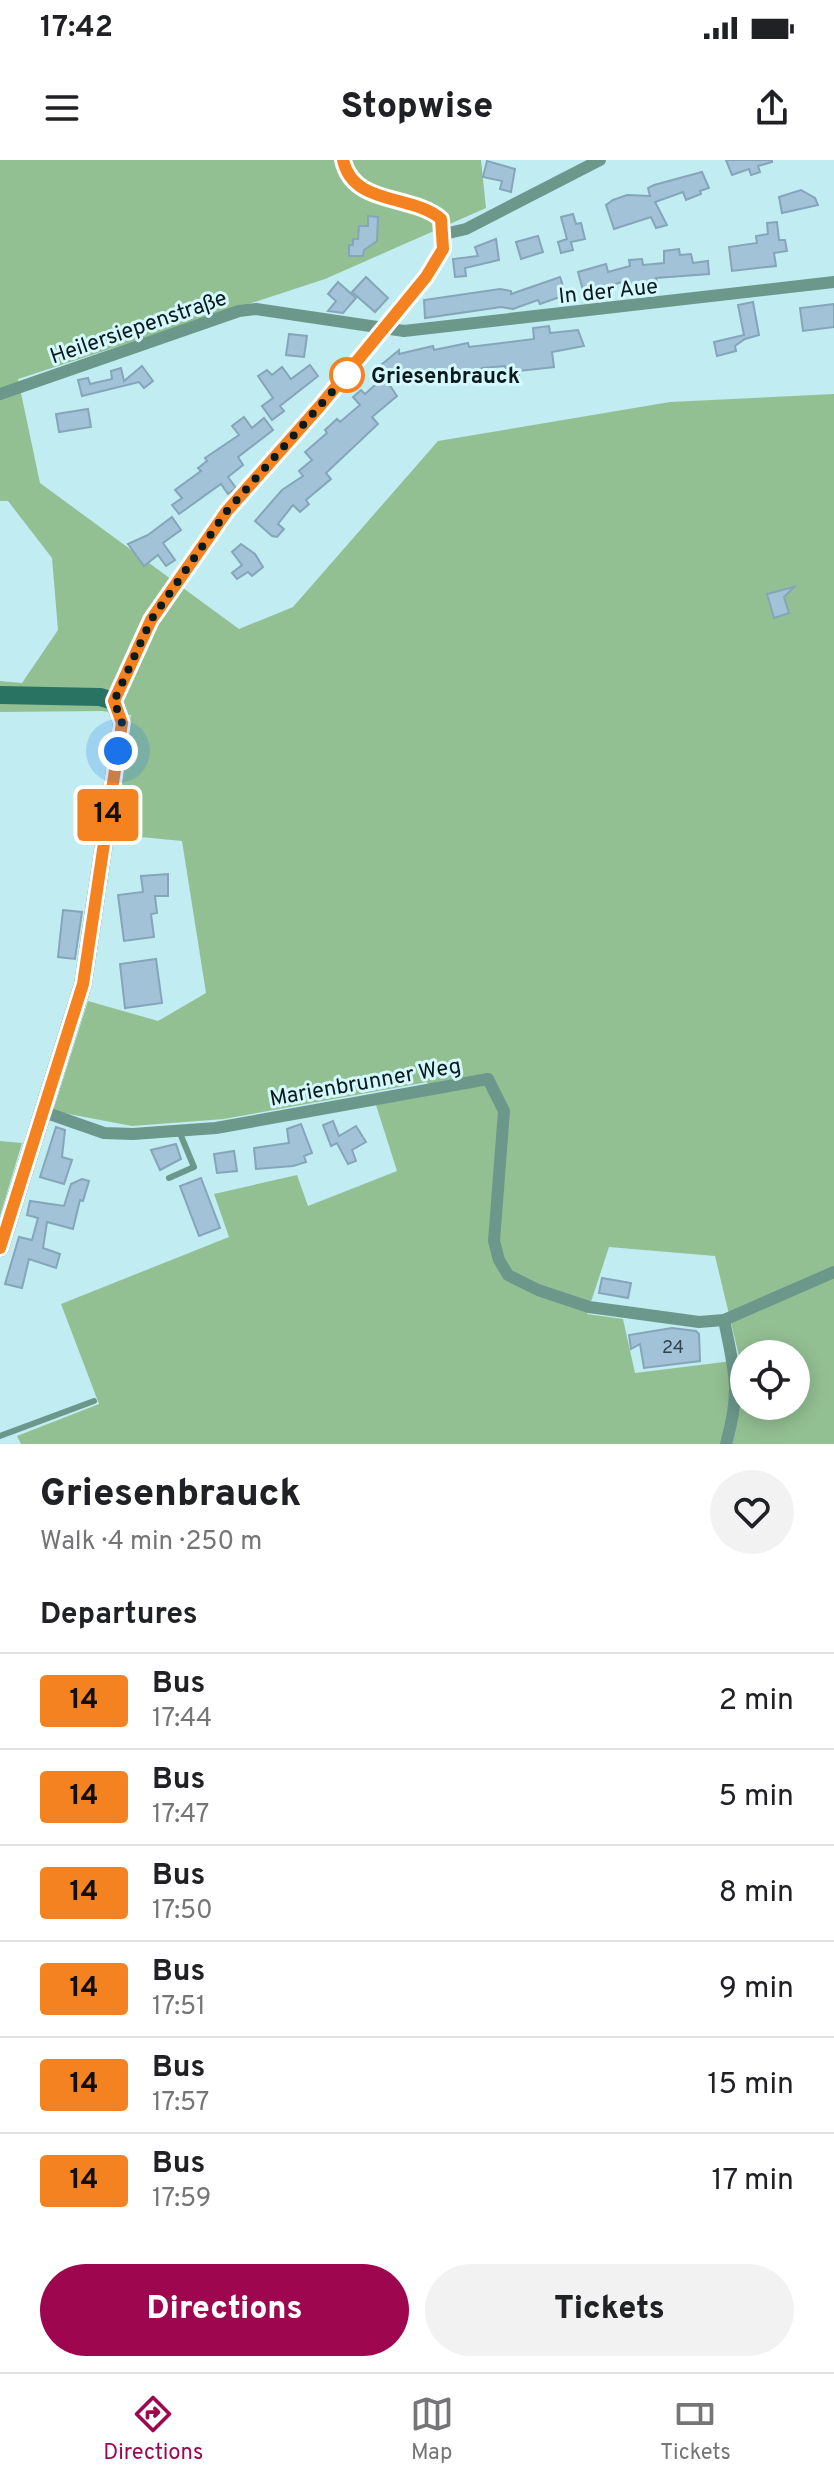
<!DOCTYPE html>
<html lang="en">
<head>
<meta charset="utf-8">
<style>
  :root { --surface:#fff; --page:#f2f2f2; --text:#202124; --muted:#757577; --line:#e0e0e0; --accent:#9e064f }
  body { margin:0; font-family:Overpass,sans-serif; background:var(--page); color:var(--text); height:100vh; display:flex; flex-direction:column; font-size:30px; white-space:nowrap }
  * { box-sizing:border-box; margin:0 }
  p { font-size:26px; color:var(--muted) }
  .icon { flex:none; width:44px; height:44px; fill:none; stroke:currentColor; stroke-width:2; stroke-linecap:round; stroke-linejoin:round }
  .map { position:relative; height:1284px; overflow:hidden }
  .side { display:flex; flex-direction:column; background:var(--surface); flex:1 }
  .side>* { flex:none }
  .badge { padding:0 16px; border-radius:6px; font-size:28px; line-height:52px }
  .buttons { position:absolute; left:730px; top:1180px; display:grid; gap:16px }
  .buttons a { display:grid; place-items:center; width:80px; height:80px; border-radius:50%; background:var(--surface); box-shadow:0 4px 20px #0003; font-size:40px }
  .you { position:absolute; width:40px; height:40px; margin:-20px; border:6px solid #fff; border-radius:50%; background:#1a73e8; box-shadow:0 0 0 12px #1a73e833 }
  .map>.badge { position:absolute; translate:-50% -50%; box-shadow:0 0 0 4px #fff }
  h2 { padding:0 40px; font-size:30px; line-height:72px }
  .round { display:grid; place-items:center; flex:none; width:84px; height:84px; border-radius:42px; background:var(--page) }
  .headline { display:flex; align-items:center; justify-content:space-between; height:136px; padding:0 40px }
  h1 { font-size:38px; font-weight:800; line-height:60px }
  .cta { display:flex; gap:16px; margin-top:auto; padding:16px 40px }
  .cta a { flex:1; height:92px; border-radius:48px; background:var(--accent); color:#fff; font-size:32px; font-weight:800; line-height:92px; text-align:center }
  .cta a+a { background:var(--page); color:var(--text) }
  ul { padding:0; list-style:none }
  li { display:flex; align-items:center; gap:24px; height:96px; padding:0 40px; border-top:2px solid var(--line) }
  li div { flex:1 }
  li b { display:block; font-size:30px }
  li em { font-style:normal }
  li .badge { min-width:88px; font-weight:700; text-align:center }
  .status { display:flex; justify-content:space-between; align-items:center; height:56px; padding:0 40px; background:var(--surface); direction:ltr }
  .status svg { height:22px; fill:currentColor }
  header { display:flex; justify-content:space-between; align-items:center; height:104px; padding:0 40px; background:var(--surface); font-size:36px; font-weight:800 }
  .dock { display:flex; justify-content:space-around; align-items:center; height:112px; border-top:2px solid var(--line); background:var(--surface); font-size:22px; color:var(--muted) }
  .dock a { display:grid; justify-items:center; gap:4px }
  .dock .on { color:var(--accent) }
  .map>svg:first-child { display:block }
  .green { fill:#93c093; fill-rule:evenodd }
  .building { fill:#a2c2d7; stroke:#85a5b9; stroke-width:2 }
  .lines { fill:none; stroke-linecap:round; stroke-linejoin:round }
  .lane { stroke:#6c988b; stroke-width:6 }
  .street { stroke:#6c988b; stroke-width:12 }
  .secondary { stroke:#297362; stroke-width:18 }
  .line-casing { stroke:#fff; stroke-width:18 }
  .line { stroke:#f58220; stroke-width:12 }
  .walk { stroke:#0a1b1d; stroke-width:8; stroke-dasharray:0 14.4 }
  .stop-dot { fill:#fff; stroke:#f58220; stroke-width:4 }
  .labels { text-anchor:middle; stroke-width:6; stroke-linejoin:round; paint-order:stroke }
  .number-label { font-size:18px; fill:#30454c }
  .street-label { font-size:22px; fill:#0a1b1d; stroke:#d4f8fc }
  .stop-label { font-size:22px; font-weight:bold; fill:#0a1b1d; stroke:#d4f8fc; text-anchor:start }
</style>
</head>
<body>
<div class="status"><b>17:42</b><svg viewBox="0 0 49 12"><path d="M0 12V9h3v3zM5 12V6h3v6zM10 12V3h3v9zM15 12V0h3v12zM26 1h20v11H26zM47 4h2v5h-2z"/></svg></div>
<header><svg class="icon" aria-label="menu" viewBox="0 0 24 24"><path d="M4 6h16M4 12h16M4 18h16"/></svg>Stopwise<svg class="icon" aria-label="share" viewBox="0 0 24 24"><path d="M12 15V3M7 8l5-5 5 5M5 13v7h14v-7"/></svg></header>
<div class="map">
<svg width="834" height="1284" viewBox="0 0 834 1284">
  <rect width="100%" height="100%" fill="#c0ecf2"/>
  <g class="green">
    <path d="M 0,0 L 481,0 L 486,48 L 325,119 L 18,219 L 40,323 L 239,469 L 293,447 L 438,281 L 670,242 L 834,234 L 834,1284 L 21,1284 L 17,1276 L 99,1244 L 61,1144 L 229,1077 L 214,1034 L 297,1015 L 308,1046 L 397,1011 L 376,945 L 431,933 L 427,922 L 224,959 L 132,966 L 53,951 L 88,841 L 158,861 L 206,833 L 182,681 L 110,674 L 131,555 L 102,551 L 0,552 L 0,521 L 22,523 L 58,470 L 52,398 L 8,341 L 0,341 ZM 609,1087 L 715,1096 L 740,1200 L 635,1213 L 623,1159 L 587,1154 ZM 744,1194 L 796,1194 L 796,1246 L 744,1246 Z"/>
    <path d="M 0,981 L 22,983 L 0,1056 Z"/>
  </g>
  <g class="building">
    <path d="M 726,0 L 772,0 L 772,2 L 758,6 L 760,12 L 751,15 L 749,9 L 732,15 Z"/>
    <path d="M 487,1 L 515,9 L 511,32 L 500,29 L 502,21 L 483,17 Z"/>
    <path d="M 702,12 L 709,28 L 700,31 L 701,34 L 686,40 L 683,32 L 655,42 L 667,65 L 656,68 L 651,57 L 614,69 L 606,45 L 613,40 L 627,35 L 650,36 L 648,28 L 654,25 Z"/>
    <path d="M 801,30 L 815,38 L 818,45 L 782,53 L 779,37 Z"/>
    <path d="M 573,54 L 576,64 L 581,63 L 585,79 L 571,82 L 573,90 L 561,93 L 558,82 L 567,79 L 561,57 Z"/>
    <path d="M 368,56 L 378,57 L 377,81 L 364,90 L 363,96 L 349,96 L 349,85 L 353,85 L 353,79 L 358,79 L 359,66 L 368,66 Z"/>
    <path d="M 777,62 L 779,80 L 785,80 L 787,91 L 774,93 L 776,106 L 732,111 L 729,87 L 757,83 L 756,76 L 768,74 L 767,63 Z"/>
    <path d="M 538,76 L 543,92 L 521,99 L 516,82 Z"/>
    <path d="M 496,79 L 499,100 L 465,108 L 466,116 L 455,117 L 453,99 L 478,96 L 475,87 Z"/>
    <path d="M 679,89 L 680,95 L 691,94 L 693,103 L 708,101 L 709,114 L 656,118 L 657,122 L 634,125 L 634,130 L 625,131 L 622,122 L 584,134 L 578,112 L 606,104 L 608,112 L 630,106 L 629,100 L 642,99 L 643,105 L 664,103 L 664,91 Z"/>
    <path d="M 366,117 L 388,138 L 375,152 L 352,132 Z"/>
    <path d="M 560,117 L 566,135 L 540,144 L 538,140 L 513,149 L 501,147 L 425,158 L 424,140 L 500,129 L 511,131 L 511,134 Z"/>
    <path d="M 338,122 L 356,138 L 343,153 L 328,151 L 336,141 L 328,134 Z"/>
    <path d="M 753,142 L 759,175 L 745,179 L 735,186 L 736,191 L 717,196 L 714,182 L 744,175 L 738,145 Z"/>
    <path d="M 834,144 L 834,167 L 803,171 L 800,148 Z"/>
    <path d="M 549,166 L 550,173 L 578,170 L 584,186 L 552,192 L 554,207 L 518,211 L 519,215 L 507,217 L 505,206 L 482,208 L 474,217 L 466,209 L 384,218 L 376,209 L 399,190 L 399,194 L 433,186 L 434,190 L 468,183 L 469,187 L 534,179 L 533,168 Z"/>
    <path d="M 289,174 L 307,176 L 304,197 L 286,195 Z"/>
    <path d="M 310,205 L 318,216 L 280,246 L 284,251 L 272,260 L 262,246 L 273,238 L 258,216 L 267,210 L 272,215 L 282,207 L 291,219 Z"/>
    <path d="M 142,206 L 153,221 L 144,228 L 139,222 L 82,236 L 78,220 L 88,218 L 90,224 L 112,219 L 111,211 L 121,208 L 124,221 Z"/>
    <path d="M 384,217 L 397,236 L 372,257 L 378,264 L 326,313 L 331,319 L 306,340 L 309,344 L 300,352 L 293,345 L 278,364 L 284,369 L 277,377 L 272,376 L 255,361 L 282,330 L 303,316 L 299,311 L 312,300 L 305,292 L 327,273 L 325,270 L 337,259 L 340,262 L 360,245 L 353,237 L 361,230 L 365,234 Z"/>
    <path d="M 88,249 L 91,267 L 59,272 L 56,254 Z"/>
    <path d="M 244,257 L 252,268 L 264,258 L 273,270 L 238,297 L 243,305 L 228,317 L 236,328 L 228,334 L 221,324 L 179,354 L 172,345 L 182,338 L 175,330 L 201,311 L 198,308 L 207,301 L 205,298 L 239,275 L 232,266 Z"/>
    <path d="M 172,357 L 181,370 L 163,383 L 175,400 L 166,406 L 158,395 L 144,406 L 128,384 L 148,375 Z"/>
    <path d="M 241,384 L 255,394 L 263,407 L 252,416 L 248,412 L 237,419 L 232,413 L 242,405 L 232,392 Z"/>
    <path d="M 794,427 L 784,437 L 789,453 L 774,458 L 767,434 Z"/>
    <path d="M 168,714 L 168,736 L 155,736 L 157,753 L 151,754 L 154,777 L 124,781 L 118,735 L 143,732 L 141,716 Z"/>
    <path d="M 63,750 L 82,752 L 75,799 L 58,797 Z"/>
    <path d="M 156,799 L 162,843 L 125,848 L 120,804 Z"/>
    <path d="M 333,961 L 339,976 L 356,966 L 366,982 L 352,990 L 356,1001 L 348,1004 L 337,983 L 331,986 L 323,965 Z"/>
    <path d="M 301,964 L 312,993 L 304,996 L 306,1002 L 293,1006 L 256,1009 L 254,988 L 289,983 L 287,969 Z"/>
    <path d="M 56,967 L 65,970 L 62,997 L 72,1000 L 64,1024 L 40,1017 Z"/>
    <path d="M 176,984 L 181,999 L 160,1010 L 151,990 Z"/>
    <path d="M 234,991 L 237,1011 L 217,1013 L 214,994 Z"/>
    <path d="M 201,1018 L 220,1068 L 199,1076 L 180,1026 Z"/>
    <path d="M 82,1019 L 89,1021 L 83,1041 L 80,1040 L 73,1069 L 47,1062 L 43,1088 L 60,1094 L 56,1108 L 29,1099 L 22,1128 L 5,1124 L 19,1077 L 32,1080 L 38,1058 L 27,1055 L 30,1041 L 64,1046 L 71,1024 Z"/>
    <path d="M 602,1118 L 631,1123 L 628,1138 L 599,1133 Z"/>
    <path d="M 672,1168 L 696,1171 L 699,1174 L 700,1201 L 644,1208 L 640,1184 L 631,1189 L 629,1175 Z"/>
  </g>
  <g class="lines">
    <g class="lane">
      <path d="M 169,1018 L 194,1007 L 179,971"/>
      <path d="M 0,1276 L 94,1241"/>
    </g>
    <g class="street">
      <path d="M 444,74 L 466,69 L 600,0"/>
      <path d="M 0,234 L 239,151 L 256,149 L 404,171 L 834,122"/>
      <path d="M 114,541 L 151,460 L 227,351 L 320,246 L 426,117 L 443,89 L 441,59 C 412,34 353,46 343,0"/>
      <path d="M 44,952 L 104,973 L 133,974 L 216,968 L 488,919 L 504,951 L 494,1081 L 499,1100 L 508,1115 L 538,1130 L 589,1147 L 699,1162 L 724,1160 L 834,1112"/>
      <path d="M 724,1160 C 735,1213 741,1231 726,1284"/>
    </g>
    <path class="secondary" d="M 0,535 L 100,537 L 114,541 L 122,563 L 83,824 L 0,1088"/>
  </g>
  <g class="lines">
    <g class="line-casing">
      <path id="line" d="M 0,1088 L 83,824 L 122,563 L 114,541 L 151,460 L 227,351 L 320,246 L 426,117 L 443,89 L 441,59 C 412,34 353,46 343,0"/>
    </g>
    <use href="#line" class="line"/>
    <path class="walk" d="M 118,591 L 122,563 L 114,541 L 151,460 L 227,351 L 347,215"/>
  </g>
  <circle class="stop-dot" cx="347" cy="215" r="16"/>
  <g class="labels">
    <g class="number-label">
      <text x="673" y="1193">24</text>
    </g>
    <g class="street-label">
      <text transform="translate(608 130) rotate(-6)" y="8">In der Aue</text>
      <text transform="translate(138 166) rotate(-19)" y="8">Heilersiepenstraße</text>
      <text transform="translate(365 921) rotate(-10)" y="8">Marienbrunner Weg</text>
    </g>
    <g class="stop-label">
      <text x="371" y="223">Griesenbrauck</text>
    </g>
  </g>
</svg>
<div class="buttons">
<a><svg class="icon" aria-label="locate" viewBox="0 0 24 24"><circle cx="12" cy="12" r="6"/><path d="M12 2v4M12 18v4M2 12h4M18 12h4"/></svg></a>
</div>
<div class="you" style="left:118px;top:591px"></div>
<b class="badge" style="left:108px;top:655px;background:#f58220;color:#111">14</b>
</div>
<section class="side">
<div class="headline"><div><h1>Griesenbrauck</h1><p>Walk · 4 min · 250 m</p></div><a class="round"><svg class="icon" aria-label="heart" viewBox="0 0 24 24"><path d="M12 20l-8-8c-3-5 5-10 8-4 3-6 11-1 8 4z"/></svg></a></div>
<h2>Departures</h2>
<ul>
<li><span class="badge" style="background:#f58220;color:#111">14</span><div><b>Bus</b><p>17:44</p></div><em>2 min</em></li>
<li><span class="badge" style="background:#f58220;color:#111">14</span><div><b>Bus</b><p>17:47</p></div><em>5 min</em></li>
<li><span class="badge" style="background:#f58220;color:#111">14</span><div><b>Bus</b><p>17:50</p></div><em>8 min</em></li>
<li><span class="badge" style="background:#f58220;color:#111">14</span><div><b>Bus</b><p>17:51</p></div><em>9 min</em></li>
<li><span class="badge" style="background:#f58220;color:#111">14</span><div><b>Bus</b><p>17:57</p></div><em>15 min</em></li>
<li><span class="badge" style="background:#f58220;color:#111">14</span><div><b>Bus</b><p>17:59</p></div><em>17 min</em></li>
</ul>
<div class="cta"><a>Directions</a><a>Tickets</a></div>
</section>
<nav class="dock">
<a class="on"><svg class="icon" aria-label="directions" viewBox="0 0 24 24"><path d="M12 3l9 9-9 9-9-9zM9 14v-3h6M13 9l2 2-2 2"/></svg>Directions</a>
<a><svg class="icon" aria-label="map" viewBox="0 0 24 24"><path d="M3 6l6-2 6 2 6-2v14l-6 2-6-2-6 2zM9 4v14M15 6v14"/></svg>Map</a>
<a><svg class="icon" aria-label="tickets" viewBox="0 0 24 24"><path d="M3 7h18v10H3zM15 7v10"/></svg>Tickets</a>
</nav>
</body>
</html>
